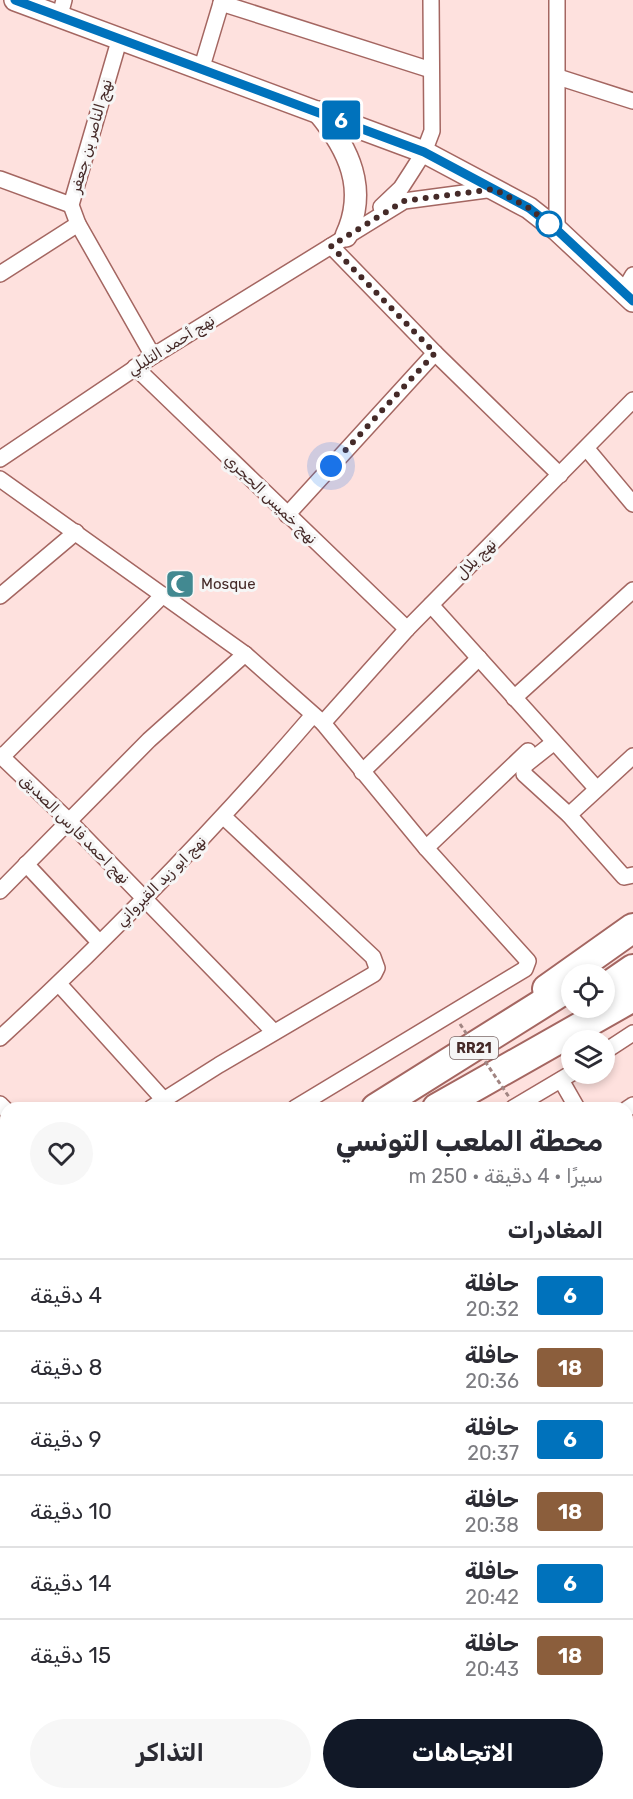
<!DOCTYPE html>
<html lang="ar">
<head>
<meta charset="utf-8">
<style>
  :root { --surface:#fff; --page:#f7f7f7; --text:#2b2b33; --muted:#7c7c81; --line:#e1e1e2; --accent:#111827 }
  body { margin:0; font-family:Rubik,"Noto Sans Arabic",sans-serif; background:var(--page); color:var(--text); direction:rtl; height:100vh; display:flex; flex-direction:column; font-size:22px; white-space:nowrap }
  * { box-sizing:border-box; margin:0 }
  p { font-size:20px; color:var(--muted) }
  .icon { flex:none; width:33px; height:33px; fill:none; stroke:currentColor; stroke-width:2; stroke-linecap:round; stroke-linejoin:round }
  .map { position:relative; flex:1; overflow:hidden; direction:ltr }
  .drawer { position:absolute; left:0px; top:1102px; width:633px; height:698px; display:flex; flex-direction:column; background:var(--surface); border-radius:18px 18px 0 0; box-shadow:0 3px 9px #0003; direction:rtl }
  .drawer>* { flex:none }
  .badge { padding:0 12px; border-radius:4px; font-size:21px; line-height:39px }
  .buttons { position:absolute; left:561px; top:964px; display:grid; gap:12px }
  .buttons a { display:grid; place-items:center; width:54px; height:54px; border-radius:50%; background:var(--surface); box-shadow:0 3px 9px #0003; font-size:30px }
  .you { position:absolute; width:30px; height:30px; margin:-15px; border:4px solid #fff; border-radius:50%; background:#1a73e8; box-shadow:0 0 0 9px #1a73e833 }
  .map>.badge { position:absolute; translate:-50% -50%; box-shadow:0 0 0 3px #fff }
  h2 { padding:0 30px; font-size:22px; line-height:54px }
  .round { display:grid; place-items:center; flex:none; width:63px; height:63px; border-radius:32px; background:var(--page) }
  .headline { display:flex; align-items:center; justify-content:space-between; height:102px; padding:0 30px }
  h1 { font-size:28px; font-weight:700; line-height:45px }
  .primary-button { display:flex; gap:12px; margin-top:auto; padding:12px 30px }
  .primary-button a { flex:1; height:69px; border-radius:36px; background:var(--accent); color:#fff; font-size:24px; font-weight:700; line-height:69px; text-align:center }
  .primary-button a+a { background:var(--page); color:var(--text) }
  ul { padding:0; list-style:none }
  li { display:flex; align-items:center; gap:18px; height:72px; padding:0 30px; border-top:2px solid var(--line) }
  li div { flex:1 }
  li b { display:block; font-size:22px }
  li em { font-style:normal }
  li .badge { min-width:66px; font-weight:700; text-align:center }
  .map>svg:first-child { display:block }
  .built { fill:#f1d2ce }
  .green { fill:#9fe3a0 }
  .lines { fill:none; stroke-linecap:round; stroke-linejoin:round }
  .stream { stroke:#ef9ff4; stroke-width:4.5 }
  .minor-casing { stroke:#a46661; stroke-width:18 }
  .secondary-casing { stroke:#a46661; stroke-width:24 }
  .motorway-casing { stroke:#a46661; stroke-width:32 }
  .minor { stroke:#fff; stroke-width:15 }
  .secondary { stroke:#fff; stroke-width:21 }
  .motorway { stroke:#fff; stroke-width:28 }
  .path-bridge { stroke:#a18582; stroke-width:3; stroke-dasharray:4.5 3; stroke-linecap:butt }
  .line-casing { stroke:#fff; stroke-width:14 }
  .line { stroke:#0072bc; stroke-width:9 }
  .walk { stroke:#452a28; stroke-width:6; stroke-dasharray:0 10.8 }
  .stop-dot { fill:#fff; stroke:#0072bc; stroke-width:3 }
  .labels { text-anchor:middle; stroke-width:6; stroke-linejoin:round; paint-order:stroke }
  .shield { fill:#f6f6f6; stroke:#7a6766; stroke-width:1.5 }
  .shield-label { font-size:14px; font-weight:bold; fill:#452a28 }
  .street-label { font-size:15px; fill:#452a28; stroke:#f6f6f6 }
  .poi-label { font-size:15px; fill:#452a28; stroke:#f6f6f6; text-anchor:start }
</style>
</head>
<body>
<div class="map">
<svg width="633" height="1799" viewBox="0 0 633 1799">
  <rect width="100%" height="100%" fill="#fee1de"/>
  <path class="built" d="M 132,1794 L 166,1794 L 161,1799 L 128,1799 Z"/>
  <g class="green">
    <path d="M 6,1466 L 6,1794 L 88,1794 L 83,1799 L 0,1799 L 0,1467 Z"/>
    <path d="M 627,1649 L 633,1651 L 633,1682 L 627,1681 Z"/>
  </g>
  <g class="lines">
    <g class="stream">
      <path d="M 0,1502 L 6,1503"/>
      <path d="M 627,1662 L 633,1662"/>
    </g>
    <g class="minor-casing">
      <g id="minor">
        <path d="M 557,0 L 557,230"/>
        <path d="M 221,3 L 431,70"/>
        <path d="M 60,15 L 64,0"/>
        <path d="M 119,41 L 71,205 L 78,224 L 153,356"/>
        <path d="M 201,70 L 222,0"/>
        <path d="M 558,77 L 633,101"/>
        <path d="M 0,179 L 71,205"/>
        <path d="M 381,207 L 401,188 L 412,171 L 424,152 L 432,131 L 431,0"/>
        <path d="M 331,246 L 435,353 L 560,475"/>
        <path d="M 0,274 L 78,224"/>
        <path d="M 623,292 L 633,275"/>
        <path d="M 135,367 L 407,629"/>
        <path d="M 587,449 L 633,504"/>
        <path d="M 0,459 L 153,356 L 404,201 L 494,189"/>
        <path d="M 0,479 L 245,654 L 323,723 L 426,848 L 528,961 L 525,969 L 295,1108"/>
        <path d="M 287,515 L 435,353"/>
        <path d="M 0,596 L 76,532"/>
        <path d="M 431,605 L 596,788"/>
        <path d="M 514,698 L 633,590"/>
        <path d="M 323,723 L 407,629 L 633,400"/>
        <path d="M 553,743 L 524,766 L 524,774 L 569,815 L 624,877 L 633,875"/>
        <path d="M 0,755 L 68,820 L 274,1032"/>
        <path d="M 2,757 L 163,595"/>
        <path d="M 362,772 L 479,658"/>
        <path d="M 569,815 L 633,756"/>
        <path d="M 426,848 L 528,751"/>
        <path d="M 26,864 L 99,942"/>
        <path d="M 0,891 L 149,740 L 245,654"/>
        <path d="M 59,984 L 164,1100"/>
        <path d="M 0,1038 C 111,936 215,829 313,715"/>
        <path d="M 604,1052 L 633,1033"/>
        <path d="M 561,1080 L 577,1108"/>
        <path d="M 0,1104 L 6,1110"/>
        <path d="M 151,1108 L 219,1065 L 374,974 L 377,968 L 373,957 L 224,817"/>
        <path d="M 513,1108 L 572,1073"/>
        <path d="M 627,1109 L 633,1105"/>
        <path d="M 627,1211 L 633,1225"/>
        <path d="M 627,1257 L 633,1254"/>
        <path d="M 0,1295 L 6,1291"/>
        <path d="M 627,1328 L 633,1337"/>
        <path d="M 627,1373 L 633,1369"/>
        <path d="M 627,1456 L 633,1457"/>
        <path d="M 627,1574 L 633,1575"/>
        <path d="M 627,1641 L 633,1642"/>
        <path d="M 252,1794 L 255,1799"/>
        <path d="M 578,1794 L 582,1799"/>
        <path d="M 335,1799 L 338,1794"/>
        <path d="M 445,1799 L 448,1794"/>
      </g>
    </g>
    <g class="secondary-casing">
      <g id="secondary">
        <path d="M 15,0 L 424,152 L 529,208 L 557,230 L 633,301"/>
        <path d="M 318,112 C 349,149 368,189 346,236"/>
      </g>
    </g>
    <g class="motorway-casing">
      <g id="motorway">
        <path d="M 547,989 L 633,928"/>
        <path d="M 604,989 L 633,969"/>
        <path d="M 376,1108 L 572,985"/>
        <path d="M 437,1108 L 633,997"/>
        <path d="M 0,1348 L 6,1344"/>
        <path d="M 0,1388 L 6,1384"/>
      </g>
    </g>
    <use href="#minor" class="minor"/>
    <use href="#secondary" class="secondary"/>
    <use href="#motorway" class="motorway"/>
    <path class="path-bridge" d="M 460,1024 L 509,1097"/>
  </g>
  <g class="lines">
    <g class="line-casing">
      <path id="line" d="M 15,0 L 424,152 L 529,208 L 557,230 L 633,301"/>
    </g>
    <use href="#line" class="line"/>
    <path class="walk" d="M 331,466 L 435,353 L 331,246 L 404,201 L 494,189 L 529,208 L 549,224"/>
  </g>
  <defs>
    <g id="mosque-square" transform="scale(1.5)"><rect x="-9" y="-9" width="18" height="18" rx="4" fill="#428991" stroke="#f6f6f6"/><path d="M3.5-4.9A6 6 0 1 0 3.5 4.9A5 5 0 1 1 3.5-4.9Z" fill="#fff"/></g>
  </defs>
  <g fill-rule="evenodd">
    <use href="#mosque-square" x="180" y="584"/>
  </g>
  <circle class="stop-dot" cx="549" cy="224" r="12"/>
  <g class="labels">
    <rect class="shield" x="450" y="1037" width="48" height="22" rx="4.5"/>
    <g class="shield-label">
      <text x="474" y="1053">RR21</text>
    </g>
    <g class="street-label">
      <text transform="translate(91 136) rotate(-74)" y="5">نهج الناصر بن جعفر</text>
      <text transform="translate(171 345) rotate(-32)" y="5">نهج أحمد التليلي</text>
      <text transform="translate(271 499) rotate(44)" y="5">نهج خميس الحجري</text>
      <text transform="translate(476 559) rotate(-45)" y="5">نهج بلال</text>
      <text transform="translate(75 829) rotate(45)" y="5">نهج احمد فارس الصديق</text>
      <text transform="translate(161 881) rotate(-45)" y="5">نهج ابو زيد القيرواني</text>
    </g>
    <g class="poi-label">
      <text x="201" y="589">Mosque</text>
    </g>
  </g>
</svg>
<div class="buttons">
<a><svg class="icon" aria-label="locate" viewBox="0 0 24 24"><circle cx="12" cy="12" r="6"/><path d="M12 2v4M12 18v4M2 12h4M18 12h4"/></svg></a>
<a><svg class="icon" aria-label="layers" viewBox="0 0 24 24"><path d="M12 4l9 5-9 5-9-5zM3 14l9 5 9-5"/></svg></a>
</div>
<div class="you" style="left:331px;top:466px"></div>
<b class="badge" style="left:341px;top:120px;background:#0072bc;color:#fff">6</b>
<section class="drawer">
<div class="headline"><div><h1>محطة الملعب التونسي</h1><p>سيرًا · 4 دقيقة · 250 m</p></div><a class="round"><svg class="icon" aria-label="heart" viewBox="0 0 24 24"><path d="M12 20l-8-8c-3-5 5-10 8-4 3-6 11-1 8 4z"/></svg></a></div>
<h2>المغادرات</h2>
<ul>
<li><span class="badge" style="background:#0072bc;color:#fff">6</span><div><b>حافلة</b><p>20:32</p></div><em>4 دقيقة</em></li>
<li><span class="badge" style="background:#8b5e3c;color:#fff">18</span><div><b>حافلة</b><p>20:36</p></div><em>8 دقيقة</em></li>
<li><span class="badge" style="background:#0072bc;color:#fff">6</span><div><b>حافلة</b><p>20:37</p></div><em>9 دقيقة</em></li>
<li><span class="badge" style="background:#8b5e3c;color:#fff">18</span><div><b>حافلة</b><p>20:38</p></div><em>10 دقيقة</em></li>
<li><span class="badge" style="background:#0072bc;color:#fff">6</span><div><b>حافلة</b><p>20:42</p></div><em>14 دقيقة</em></li>
<li><span class="badge" style="background:#8b5e3c;color:#fff">18</span><div><b>حافلة</b><p>20:43</p></div><em>15 دقيقة</em></li>
</ul>
<div class="primary-button"><a>الاتجاهات</a><a>التذاكر</a></div>
</section>
</div>
</body>
</html>
